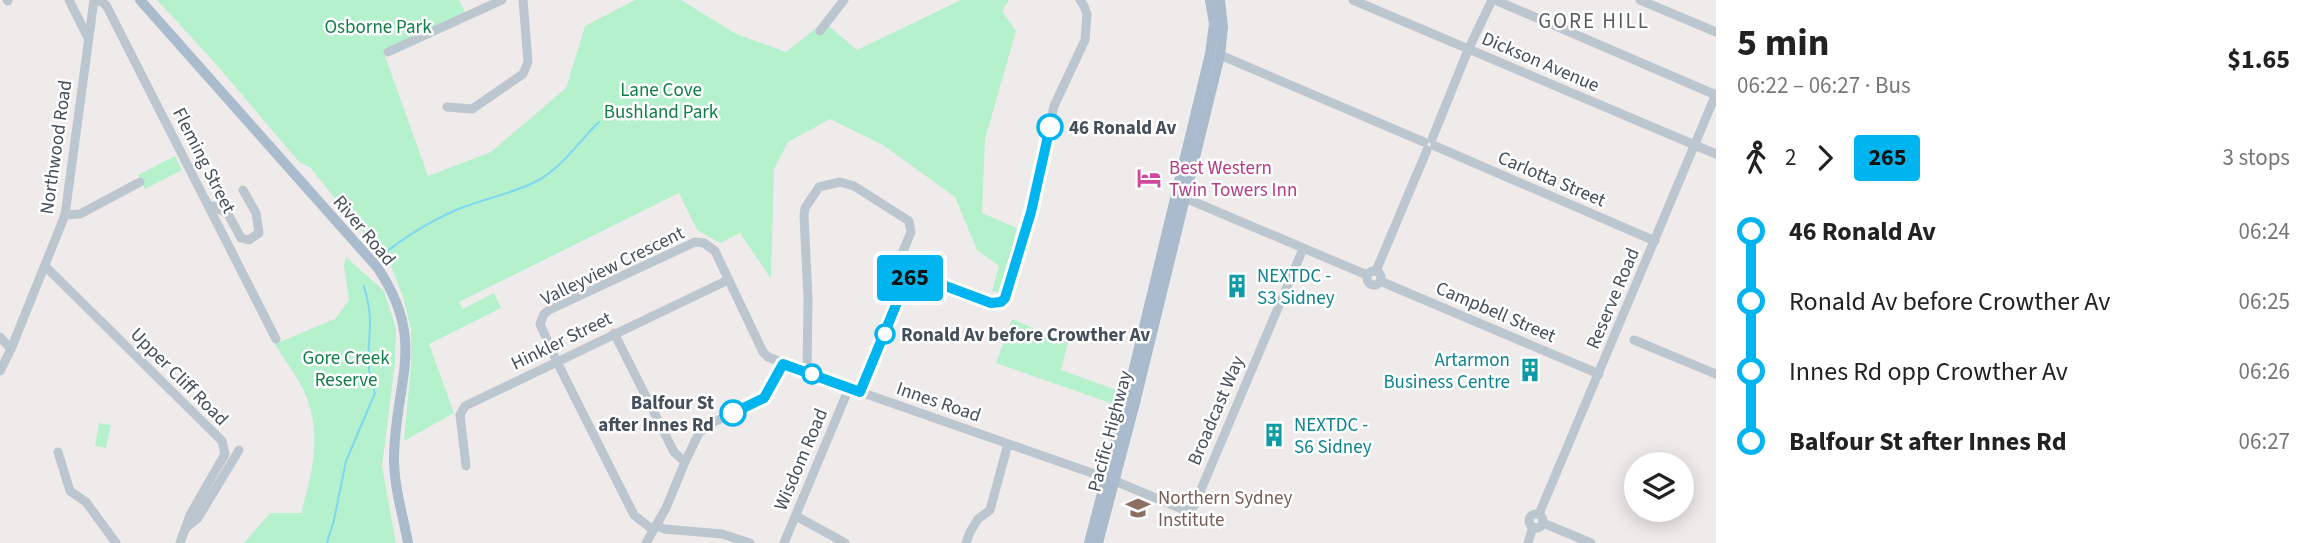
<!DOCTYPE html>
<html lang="en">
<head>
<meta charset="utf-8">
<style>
  :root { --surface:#fff; --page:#f6f6f6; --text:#222; --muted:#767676 }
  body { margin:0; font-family:"Source Sans 3",sans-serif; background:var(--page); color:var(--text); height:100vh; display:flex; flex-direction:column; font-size:26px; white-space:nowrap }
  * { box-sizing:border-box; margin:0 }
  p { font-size:23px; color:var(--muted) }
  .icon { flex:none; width:38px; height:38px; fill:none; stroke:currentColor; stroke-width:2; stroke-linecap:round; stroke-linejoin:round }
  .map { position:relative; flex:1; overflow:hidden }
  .side { display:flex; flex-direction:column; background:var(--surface); width:595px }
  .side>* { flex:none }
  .badge { padding:0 14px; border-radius:5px; font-size:24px; line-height:46px }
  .tools { position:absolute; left:1624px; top:452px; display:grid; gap:14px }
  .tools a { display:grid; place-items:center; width:70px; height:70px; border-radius:50%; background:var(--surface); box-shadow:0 4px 18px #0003; font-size:35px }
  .map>.badge { position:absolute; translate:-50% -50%; box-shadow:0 0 0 4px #fff }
  .legs { display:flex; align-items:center; gap:10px; height:77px; padding:0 21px; font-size:23px }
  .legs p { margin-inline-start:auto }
  .summary { display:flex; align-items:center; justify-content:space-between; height:119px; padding:0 21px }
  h1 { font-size:38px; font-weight:700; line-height:52px }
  ul { padding:0 21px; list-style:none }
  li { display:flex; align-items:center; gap:24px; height:70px; font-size:26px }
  li i { display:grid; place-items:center; width:10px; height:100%; margin:0 9px; background:currentColor }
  li i::after { content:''; width:18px; height:18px; margin:-9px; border:5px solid; border-radius:50%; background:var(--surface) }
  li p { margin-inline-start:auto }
  li:first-child i { background:linear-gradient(#0000 50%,currentColor 0) }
  li:last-child i { background:linear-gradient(currentColor 50%,#0000 0) }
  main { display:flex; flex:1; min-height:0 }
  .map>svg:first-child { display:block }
  .green { fill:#b5f1cd }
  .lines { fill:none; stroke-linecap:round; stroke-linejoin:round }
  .stream { stroke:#7fd8f1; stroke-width:2 }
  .minor { stroke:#bbc6cf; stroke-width:9 }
  .major { stroke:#a9bbcd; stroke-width:10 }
  .line-1-casing { stroke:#fff; stroke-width:16 }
  .line-1 { stroke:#00b5ef; stroke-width:10 }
  .stop-1-dot { fill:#fff; stroke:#00b5ef; stroke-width:3.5 }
  .labels { text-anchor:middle; stroke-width:5; stroke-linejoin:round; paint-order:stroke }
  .park-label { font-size:19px; fill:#117e48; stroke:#fff }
  .street-label { font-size:19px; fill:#434f5a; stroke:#fff }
  .stop-label { font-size:19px; font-weight:bold; fill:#434f5a; stroke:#fff; text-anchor:start }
  .hotel-label { font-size:19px; fill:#b23c85; stroke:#fff; text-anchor:start }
  .culture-label { font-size:19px; fill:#0d838f; stroke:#fff; text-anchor:start }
  .education-label { font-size:19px; fill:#785e54; stroke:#fff; text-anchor:start }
  .neighbourhood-label { font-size:21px; letter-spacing:2px; fill:#585c61; stroke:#fff }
</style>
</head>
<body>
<main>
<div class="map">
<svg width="1716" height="543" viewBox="0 0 1716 543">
  <rect width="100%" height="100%" fill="#efebeb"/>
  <g class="green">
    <path d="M 157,0 L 459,0 L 465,12 L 384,53 L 428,176 L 491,152 L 566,88 L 585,26 L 635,0 L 681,0 L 736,34 L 786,52 L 824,22 L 857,50 L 961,0 L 1009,0 L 1002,11 L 1016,31 L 985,139 L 982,213 L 1017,228 L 1002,291 L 1000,293 L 992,291 L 999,266 L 977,250 L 955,197 L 883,145 L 830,119 L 788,142 L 774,169 L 771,279 L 740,233 L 720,243 L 697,230 L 679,193 L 459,302 L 463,309 L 494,293 L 501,308 L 429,344 L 454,413 L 404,441 L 411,366 L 411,329 L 403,297 L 386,253 L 367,237 L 352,220 L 310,167 L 300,163 L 215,63 Z"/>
    <path d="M 175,156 L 182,170 L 145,189 L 138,175 Z"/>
    <path d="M 346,257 L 384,291 L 396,328 L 395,363 L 382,466 L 396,543 L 244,543 L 270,513 L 301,513 C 312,474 322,435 306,396 C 299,378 285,361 275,344 L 335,319 L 349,300 L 344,265 Z"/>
    <path d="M 1012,319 L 1068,343 L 1061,370 L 1119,391 L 1116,405 L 996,363 Z"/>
    <path d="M 99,423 L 111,425 L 106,448 L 95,446 Z"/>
  </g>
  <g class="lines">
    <g class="stream">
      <path d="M 383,255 C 402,238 433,220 456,210 C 482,199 512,194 537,181 C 562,168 579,141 599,122"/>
      <path d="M 327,543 L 334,520 L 346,461 L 375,393 C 364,364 370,348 370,320 C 370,308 367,297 364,286"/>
    </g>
    <g class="minor">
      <path d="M 7,0 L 8,1"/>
      <path d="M 69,0 L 88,38"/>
      <path d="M 98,0 L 106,5 L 276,339"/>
      <path d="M 1353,0 L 1716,154"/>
      <path d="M 1495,0 L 1716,95"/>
      <path d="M 1640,0 L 1716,32"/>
      <path d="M 820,31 L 844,0"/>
      <path d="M 388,52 L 502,0"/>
      <path d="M 1220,55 L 1424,142"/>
      <path d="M 447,107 L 472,109 L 523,74 L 528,62 L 523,0"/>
      <path d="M 1432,139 L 1468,50 L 1492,0"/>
      <path d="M 1435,146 L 1655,241"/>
      <path d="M 1185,198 L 1367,275"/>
      <path d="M 210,208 L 213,206 L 228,214 L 241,238 L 249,240 L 259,233 L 256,213 L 243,190"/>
      <path d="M 65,215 L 80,214 L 140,182"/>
      <path d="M 45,266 L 222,441 L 225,454 L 190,515 L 180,543"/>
      <path d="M 1376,271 L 1427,150"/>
      <circle cx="1374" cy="278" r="7"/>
      <path d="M 1380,281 L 1599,374"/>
      <path d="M 614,333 L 674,452 L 685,462"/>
      <path d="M 0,337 L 11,349"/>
      <path d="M 1634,340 L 1716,374"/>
      <path d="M 0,371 L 11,349 L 65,215 L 94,0"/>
      <path d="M 807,373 L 808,299 L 804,216 L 805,208 L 819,187 L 840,182 L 854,186 L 909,221 L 911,232 L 899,261 L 908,279"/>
      <path d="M 860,392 L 908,279 L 917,277 L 924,278 L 991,303 L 1001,302 L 1005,298 L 1031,212 L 1054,106 L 1085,40 L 1087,14 L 1084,6 L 1080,0"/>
      <path d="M 58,452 L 70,491 L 86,502 L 116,543"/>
      <path d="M 466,466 L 460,415 L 465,406 L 728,280"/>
      <path d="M 1115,481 L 1182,509 L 1190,510 L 1194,506 L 1303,249"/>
      <path d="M 1539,514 L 1716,94"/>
      <circle cx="1536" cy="521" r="7"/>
      <path d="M 796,516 L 845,543"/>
      <path d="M 1543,523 L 1591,543"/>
      <path d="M 656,525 L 664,529 L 722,534 L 750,543"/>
      <path d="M 187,527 L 198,518 L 239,450"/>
      <path d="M 653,530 L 634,515 L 557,362 L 540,324 L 544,314 L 549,310 L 695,242 L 704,243 L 715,251 L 763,352 L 768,357 L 849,388 L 1106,478"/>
      <path d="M 646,543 L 666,508 L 685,462 L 699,433 L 710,424 L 764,398 L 783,364"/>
      <path d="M 784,543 L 849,388"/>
      <path d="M 966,543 L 970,532 L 978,519 L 990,510 L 1008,444"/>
      <path d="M 1528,543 L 1533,527"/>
    </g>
    <g class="major">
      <path d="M 140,0 L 377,267 C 428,342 395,380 394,458 C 394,488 403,515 408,543"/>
      <path d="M 1089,543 L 1128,393 L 1210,54 L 1214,24 L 1210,0"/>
      <path d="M 1098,543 L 1135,403 L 1220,55 L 1223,27 L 1220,0"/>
    </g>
  </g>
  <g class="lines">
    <g class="line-1-casing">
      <path id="line-1" d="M 733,413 L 764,398 L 783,364 L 860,392 L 903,288 C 909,278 912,276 924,278 L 991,303 L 1001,302 L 1005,298 L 1031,212 L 1050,127"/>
    </g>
    <use href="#line-1" class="line-1"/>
  </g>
  <defs>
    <g id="hotel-bare" transform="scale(1.89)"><path d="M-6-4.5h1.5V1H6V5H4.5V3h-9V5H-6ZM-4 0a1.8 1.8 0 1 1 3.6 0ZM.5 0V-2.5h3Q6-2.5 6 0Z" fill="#d1479c" stroke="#fff" stroke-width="2.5" paint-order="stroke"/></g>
    <g id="building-bare" transform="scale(1.89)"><path d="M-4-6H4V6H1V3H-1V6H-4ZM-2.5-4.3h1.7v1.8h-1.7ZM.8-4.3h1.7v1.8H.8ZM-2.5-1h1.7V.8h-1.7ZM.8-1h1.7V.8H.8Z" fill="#0f9aa8" stroke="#fff" stroke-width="2.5" paint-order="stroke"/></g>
    <g id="university-bare" transform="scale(1.89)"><path d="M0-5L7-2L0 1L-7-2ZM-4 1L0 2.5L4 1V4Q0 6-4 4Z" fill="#8d6e63" stroke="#fff" stroke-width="2.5" paint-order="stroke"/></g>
  </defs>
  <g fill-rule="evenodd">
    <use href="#hotel-bare" x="1149" y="178"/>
    <use href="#building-bare" x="1237" y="286"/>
    <use href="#building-bare" x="1530" y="370"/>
    <use href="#building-bare" x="1274" y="435"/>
    <use href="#university-bare" x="1138" y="508"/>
  </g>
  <g class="stop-1-dot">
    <circle cx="1050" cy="127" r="12"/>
    <circle cx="885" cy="334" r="9"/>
    <circle cx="812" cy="374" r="9"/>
    <circle cx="733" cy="413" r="12"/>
  </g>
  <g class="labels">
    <g class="park-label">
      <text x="378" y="33">Osborne Park</text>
      <text x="661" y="96">Lane Cove<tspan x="661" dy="22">Bushland Park</tspan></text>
      <text x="346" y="364">Gore Creek<tspan x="346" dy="22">Reserve</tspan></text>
    </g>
    <g class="street-label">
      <text transform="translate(1541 61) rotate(23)" y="7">Dickson Avenue</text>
      <text transform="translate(55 147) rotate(-82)" y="7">Northwood Road</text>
      <text transform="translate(205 160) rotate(63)" y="7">Fleming Street</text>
      <text transform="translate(1552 178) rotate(23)" y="7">Carlotta Street</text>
      <text transform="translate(365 230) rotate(50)" y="7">River Road</text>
      <text transform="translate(612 265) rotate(-26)" y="7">Valleyview Crescent</text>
      <text transform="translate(1612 298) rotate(-67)" y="7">Reserve Road</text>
      <text transform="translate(1496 311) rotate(23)" y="7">Campbell Street</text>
      <text transform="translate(561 340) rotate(-26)" y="7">Hinkler Street</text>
      <text transform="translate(180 376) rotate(45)" y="7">Upper Cliff Road</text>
      <text transform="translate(939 401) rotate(19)" y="7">Innes Road</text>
      <text transform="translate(1215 410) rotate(-67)" y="7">Broadcast Way</text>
      <text transform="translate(1109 431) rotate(-75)" y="7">Pacific Highway</text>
      <text transform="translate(800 459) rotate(-67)" y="7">Wisdom Road</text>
    </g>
    <g class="stop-label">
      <text x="1069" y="134">46 Ronald Av</text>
      <text x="901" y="341">Ronald Av before Crowther Av</text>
      <text x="714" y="409" text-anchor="end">Balfour St<tspan x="714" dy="22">after Innes Rd</tspan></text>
    </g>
    <g class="hotel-label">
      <text x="1169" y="174">Best Western<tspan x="1169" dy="22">Twin Towers Inn</tspan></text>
    </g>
    <g class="culture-label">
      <text x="1257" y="282">NEXTDC -<tspan x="1257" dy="22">S3 Sidney</tspan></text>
      <text x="1510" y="366" text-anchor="end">Artarmon<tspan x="1510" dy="22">Business Centre</tspan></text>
      <text x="1294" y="431">NEXTDC -<tspan x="1294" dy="22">S6 Sidney</tspan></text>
    </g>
    <g class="education-label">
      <text x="1158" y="504">Northern Sydney<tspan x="1158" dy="22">Institute</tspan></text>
    </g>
    <g class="neighbourhood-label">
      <text x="1594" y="28">GORE HILL</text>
    </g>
  </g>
</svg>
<div class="tools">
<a><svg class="icon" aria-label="layers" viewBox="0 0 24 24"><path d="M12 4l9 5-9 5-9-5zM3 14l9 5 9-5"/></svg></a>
</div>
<b class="badge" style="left:910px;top:278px;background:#00b5ef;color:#111">265</b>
</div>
<section class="side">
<div class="summary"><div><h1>5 min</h1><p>06:22 – 06:27 · Bus</p></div><b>$1.65</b></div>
<div class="legs"><svg class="icon" aria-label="walk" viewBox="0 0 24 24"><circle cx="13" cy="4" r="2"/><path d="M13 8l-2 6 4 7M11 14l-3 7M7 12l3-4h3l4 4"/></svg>2<svg class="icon" aria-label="forward" viewBox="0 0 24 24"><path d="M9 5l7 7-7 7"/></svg><b class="badge" style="background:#00b5ef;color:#111">265</b><p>3 stops</p></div>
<ul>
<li><i style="color:#00b5ef"></i><b>46 Ronald Av</b><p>06:24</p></li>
<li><i style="color:#00b5ef"></i><span>Ronald Av before Crowther Av</span><p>06:25</p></li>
<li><i style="color:#00b5ef"></i><span>Innes Rd opp Crowther Av</span><p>06:26</p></li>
<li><i style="color:#00b5ef"></i><b>Balfour St after Innes Rd</b><p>06:27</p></li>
</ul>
</section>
</main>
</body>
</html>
